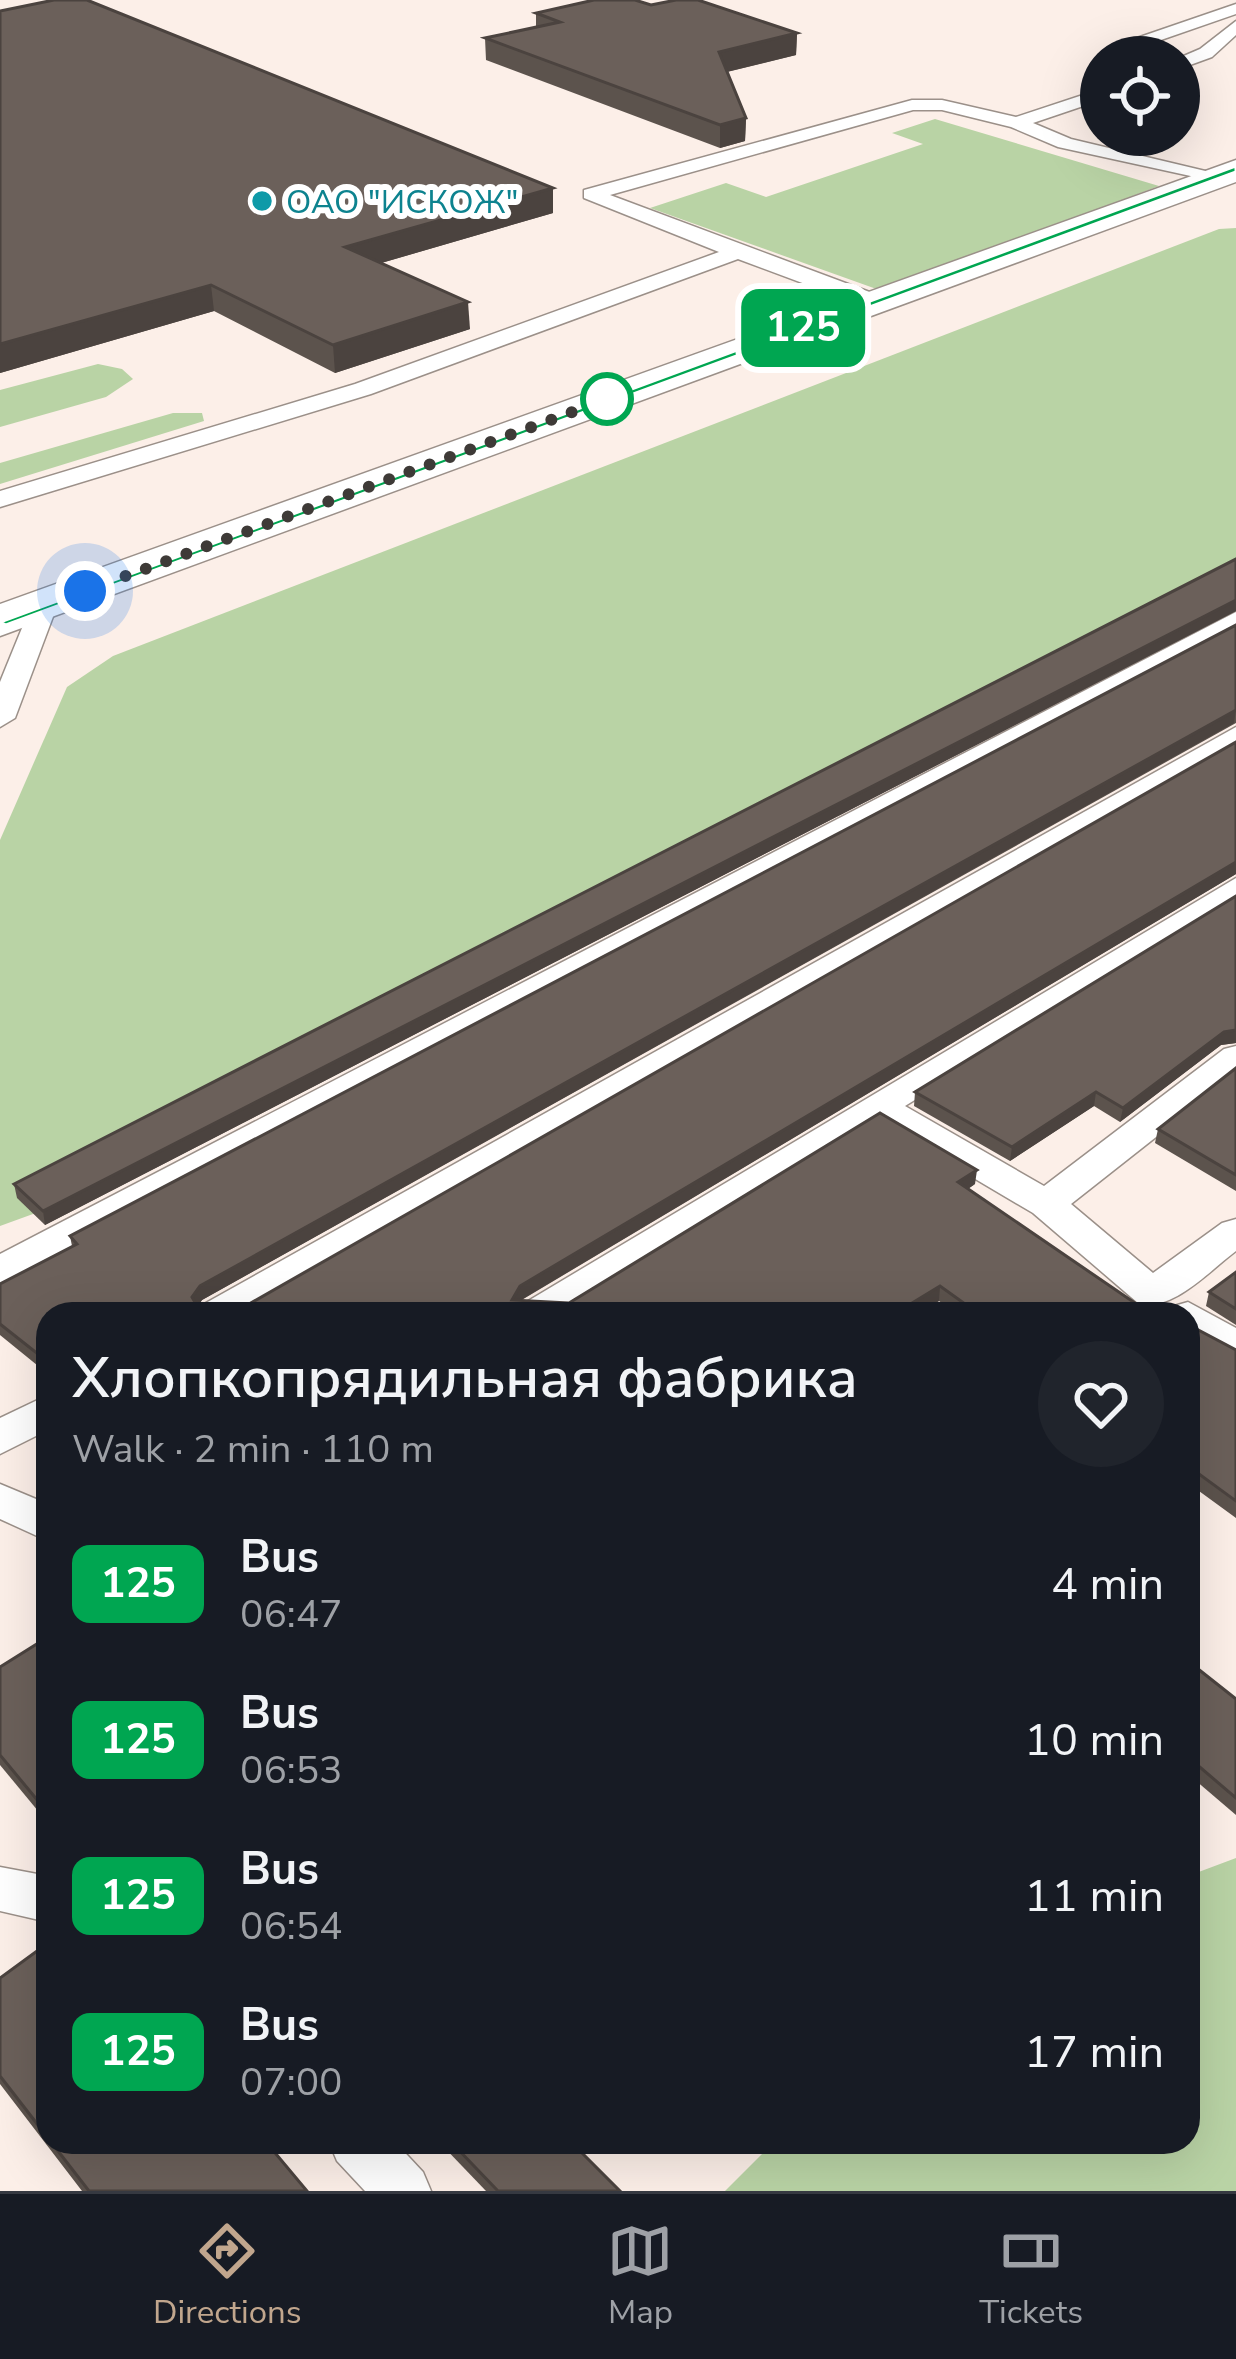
<!DOCTYPE html>
<html lang="en">
<head>
<meta charset="utf-8">
<style>
  :root { --surface:#171b24; --page:#20242c; --text:#f1f3f6; --muted:#9ea1a6; --line:#363941; --accent:#c1a68d }
  body { margin:0; font-family:"Nunito Sans",sans-serif; background:var(--page); color:var(--text); height:100vh; display:flex; flex-direction:column; font-size:45px; white-space:nowrap }
  * { box-sizing:border-box; margin:0 }
  p { font-size:39px; color:var(--muted) }
  .icon { flex:none; width:66px; height:66px; fill:none; stroke:currentColor; stroke-width:2; stroke-linecap:round; stroke-linejoin:round }
  .map { position:relative; flex:1; overflow:hidden }
  .details { position:absolute; left:36px; top:1302px; width:1164px; height:852px; display:flex; flex-direction:column; background:var(--surface); border-radius:36px; box-shadow:0 12px 48px #0002 }
  .details>* { flex:none }
  .badge { padding:0 24px; border-radius:18px; font-size:42px; line-height:78px }
  .buttons { position:absolute; left:1080px; top:36px; display:grid; gap:24px }
  .buttons a { display:grid; place-items:center; width:120px; height:120px; border-radius:50%; background:var(--surface); box-shadow:0 12px 48px #0002; font-size:60px }
  .you { position:absolute; width:60px; height:60px; margin:-30px; border:9px solid #fff; border-radius:50%; background:#1a73e8; box-shadow:0 0 0 18px #1a73e833 }
  .map>.badge { position:absolute; translate:-50% -50%; box-shadow:0 0 0 6px #fff }
  .round { display:grid; place-items:center; flex:none; width:126px; height:126px; border-radius:63px; background:var(--page) }
  .summary { display:flex; align-items:center; justify-content:space-between; height:204px; padding:0 36px }
  h1 { font-size:57px; font-weight:600; line-height:90px }
  ul { padding:0; list-style:none }
  li { display:flex; align-items:center; gap:36px; height:156px; padding:0 36px }
  li div { flex:1 }
  li b { display:block; font-size:45px }
  li em { font-style:normal }
  li .badge { min-width:132px; font-weight:700; text-align:center }
  .tab-bar { display:flex; justify-content:space-around; align-items:center; height:168px; border-top:3px solid var(--line); background:var(--surface); font-size:33px; color:var(--muted) }
  .tab-bar a { display:grid; justify-items:center; gap:6px }
  .tab-bar .active { color:var(--accent) }
  .map>svg:first-child { display:block }
  .green { fill:#b9d3a5 }
  .lines { fill:none; stroke-linecap:round; stroke-linejoin:round }
  .service-casing { stroke:#9b9089; stroke-width:3 }
  .primary-casing { stroke:#9b9089; stroke-width:3 }
  .service { fill:#fff; fill-rule:evenodd }
  .primary { fill:#fff; fill-rule:evenodd }
  .wall { fill:#5c534d }
  .shaded-wall { fill:#4b433f }
  .building { fill:#6b605a; stroke:#4b433f; stroke-width:3 }
  .line { fill:#00a651; stroke:#fff; stroke-width:3 }
  .walk { stroke:#3e3a37; stroke-width:12; stroke-dasharray:0 21.6 }
  .culture-dot { fill:#0f9aa8; stroke:#fff; stroke-width:4.5 }
  .stop-dot { fill:#fff; stroke:#00a651; stroke-width:6 }
  .labels { text-anchor:middle; stroke-width:12; stroke-linejoin:round; paint-order:stroke }
  .far-culture-label { font-size:33px; fill:#0d838f; stroke:#fff; text-anchor:start }
</style>
</head>
<body>
<div class="map">
<svg width="1236" height="2191" viewBox="0 0 1236 2191">
  <rect width="100%" height="100%" fill="#fcefe8"/>
  <g class="green">
    <path d="M 935,119 L 1159,186 L 882,291 L 650,208 L 726,183 L 766,197 L 923,144 L 892,133 Z"/>
    <path d="M 1236,228 L 1236,570 L 33,1214 L 0,1226 L 0,840 L 67,687 L 113,656 L 1219,229 Z"/>
    <path d="M 98,364 L 122,369 L 133,379 L 106,397 L 0,427 L 0,390 Z"/>
    <path d="M 173,413 L 202,413 L 204,421 L 0,484 L 0,463 Z"/>
    <path d="M 1236,1858 L 1236,2191 L 725,2191 L 774,2142 L 1188,2142 L 1188,1876 Z"/>
  </g>
  <g class="lines">
    <g class="service-casing">
      <g id="service">
        <path d="M 1236,4 L 1236,14 L 1158,41 L 1148,45 L 1147,57 L 1131,57 L 1134,39 Z"/>
        <path d="M 1236,21 L 1236,35 L 1212,57 L 1179,69 L 1179,58 L 1200,49 Z"/>
        <path d="M 1101,89 L 1101,100 L 1033,123 L 1071,139 L 1218,174 L 1218,182 L 1058,147 L 1011,127 L 942,110 L 913,110 L 610,195 L 883,297 L 883,307 L 867,307 L 738,259 L 371,394 L 0,507 L 0,491 L 355,384 L 719,252 L 584,198 L 584,190 L 912,100 L 942,100 L 1016,117 Z"/>
        <path d="M 44,598 L 57,606 L 15,718 L 0,727 L 0,682 L 31,606 Z"/>
        <path d="M 1236,612 L 1236,631 L 0,1284 L 0,1254 Z"/>
        <path d="M 1236,727 L 1236,748 L 249,1314 L 198,1314 L 204,1304 Z"/>
        <path d="M 1236,878 L 1236,902 L 905,1106 L 1044,1186 L 1224,1049 L 1236,1046 L 1236,1074 L 1071,1204 L 1153,1273 L 1222,1223 L 1236,1219 L 1236,1251 C 1209,1271 1172,1313 1138,1303 L 1033,1213 L 879,1122 L 567,1314 L 517,1314 L 523,1304 Z"/>
        <path d="M 1188,1302 L 1236,1328 L 1236,1362 L 1188,1335 L 1188,1314 L 1169,1314 L 1174,1306 Z"/>
        <path d="M 48,1395 L 48,1430 L 0,1454 L 0,1418 Z"/>
        <path d="M 0,1484 L 48,1504 L 48,1541 L 0,1519 Z"/>
        <path d="M 0,1867 L 48,1876 L 48,1922 L 0,1911 Z"/>
        <path d="M 329,2142 L 395,2142 L 423,2172 L 431,2191 L 365,2191 L 337,2161 Z"/>
      </g>
    </g>
    <g class="primary-casing">
      <path id="primary" d="M 1236,160 L 1236,182 L 0,636 L 0,604 Z"/>
    </g>
    <use href="#service" class="service"/>
    <use href="#primary" class="primary"/>
  </g>
  <g class="wall">
    <path d="M 651,5 L 797,33 L 796,55 L 727,72 L 746,118 L 745,141 L 720,148 L 486,60 L 485,38 L 536,27 L 536,13 Z"/>
    <path d="M 0,11 L 553,188 L 553,213 L 381,263 L 470,329 L 335,373 L 214,311 L 0,373 Z"/>
    <path d="M 1236,559 L 1236,611 L 45,1225 L 17,1198 L 14,1184 Z"/>
    <path d="M 1236,625 L 1236,723 L 202,1300 L 199,1304 L 249,1304 L 1236,742 L 1236,874 L 520,1301 L 569,1303 L 975,1184 L 968,1189 L 1151,1314 L 957,1314 L 939,1301 L 916,1314 L 48,1314 L 48,1374 L 0,1335 L 0,1284 L 72,1246 L 70,1236 Z"/>
    <path d="M 1236,896 L 1236,1043 L 1221,1045 L 1120,1122 L 1094,1106 L 1010,1161 L 914,1106 L 915,1092 Z"/>
    <path d="M 1236,1068 L 1236,1191 L 1155,1143 L 1158,1129 Z"/>
    <path d="M 1236,1272 L 1236,1325 L 1206,1306 L 1209,1292 Z"/>
    <path d="M 1188,1319 L 1189,1325 L 1236,1350 L 1236,1518 L 1188,1483 Z"/>
    <path d="M 48,1637 L 48,1823 L 0,1765 L 0,1667 Z"/>
    <path d="M 1188,1661 L 1236,1699 L 1236,1815 L 1188,1774 Z"/>
    <path d="M 48,1943 L 48,2142 L 266,2142 L 307,2191 L 82,2191 L 0,2084 L 0,1978 Z"/>
    <path d="M 439,2142 L 571,2142 L 620,2191 L 486,2191 Z"/>
  </g>
  <g class="shaded-wall">
    <path d="M 797,33 L 796,55 L 718,74 L 719,52 Z"/>
    <path d="M 746,118 L 745,141 L 720,148 L 720,125 Z"/>
    <path d="M 553,188 L 553,213 L 347,273 L 345,247 Z"/>
    <path d="M 211,285 L 214,311 L 0,373 L 0,344 Z"/>
    <path d="M 468,302 L 470,329 L 335,373 L 333,345 Z"/>
    <path d="M 1236,600 L 1236,611 L 45,1225 L 43,1211 Z"/>
    <path d="M 1236,710 L 1234,723 L 202,1300 L 194,1312 L 192,1297 L 200,1286 Z"/>
    <path d="M 1236,862 L 1236,874 L 521,1300 L 512,1300 L 520,1286 Z"/>
    <path d="M 1236,1030 L 1236,1043 L 1221,1045 L 1120,1122 L 1123,1108 L 1224,1032 Z"/>
    <path d="M 1096,1092 L 1094,1106 L 1010,1161 L 1012,1147 Z"/>
    <path d="M 977,1170 L 975,1184 L 957,1196 L 958,1182 Z"/>
    <path d="M 940,1286 L 939,1301 L 916,1314 L 894,1314 Z"/>
  </g>
  <g class="building">
    <path d="M 54,0 L 87,0 L 553,188 L 345,247 L 468,302 L 333,345 L 211,285 L 0,344 L 0,11 Z"/>
    <path d="M 594,0 L 635,0 L 651,5 L 676,0 L 698,0 L 797,33 L 719,52 L 746,118 L 720,125 L 485,38 L 560,22 L 536,13 Z"/>
    <path d="M 1236,559 L 1236,600 L 43,1211 L 14,1184 Z"/>
    <path d="M 1236,625 L 1236,710 L 200,1286 L 192,1297 L 196,1304 L 249,1304 L 1236,742 L 1236,862 L 520,1286 L 512,1300 L 569,1303 L 880,1113 L 977,1170 L 958,1182 L 1151,1314 L 979,1314 L 940,1286 L 894,1314 L 48,1314 L 48,1362 L 0,1324 L 0,1284 L 77,1244 L 70,1236 Z"/>
    <path d="M 1236,896 L 1236,1030 L 1224,1032 L 1123,1108 L 1096,1092 L 1012,1147 L 915,1092 Z"/>
    <path d="M 1236,1068 L 1236,1175 L 1158,1129 Z"/>
    <path d="M 1236,1272 L 1236,1309 L 1209,1292 Z"/>
    <path d="M 1188,1319 L 1189,1325 L 1236,1350 L 1236,1501 L 1188,1466 Z"/>
    <path d="M 48,1637 L 48,1813 L 0,1755 L 0,1667 Z"/>
    <path d="M 1188,1661 L 1236,1699 L 1236,1798 L 1188,1757 Z"/>
    <path d="M 48,1943 L 48,2138 L 0,2076 L 0,1978 Z"/>
    <path d="M 51,2142 L 266,2142 L 307,2191 L 89,2191 Z"/>
    <path d="M 451,2142 L 571,2142 L 620,2191 L 498,2191 Z"/>
  </g>
  <path class="line" d="M 1236,166 L 1236,172 L 6,625 L 0,622 Z"/>
  <g class="lines">
    <path class="walk" d="M 85,591 L 624,393 L 607,399"/>
  </g>
  <circle class="culture-dot" cx="262" cy="201" r="12"/>
  <circle class="stop-dot" cx="607" cy="399" r="24"/>
  <g class="labels">
    <g class="far-culture-label">
      <text x="286" y="213">ОАО "ИСКОЖ"</text>
    </g>
  </g>
</svg>
<div class="buttons">
<a><svg class="icon" aria-label="locate" viewBox="0 0 24 24"><circle cx="12" cy="12" r="6"/><path d="M12 2v4M12 18v4M2 12h4M18 12h4"/></svg></a>
</div>
<div class="you" style="left:85px;top:591px"></div>
<b class="badge" style="left:803px;top:328px;background:#00a651;color:#fff">125</b>
<section class="details">
<div class="summary"><div><h1>Хлопкопрядильная фабрика</h1><p>Walk · 2 min · 110 m</p></div><a class="round"><svg class="icon" aria-label="heart" viewBox="0 0 24 24"><path d="M12 20l-8-8c-3-5 5-10 8-4 3-6 11-1 8 4z"/></svg></a></div>
<ul>
<li><span class="badge" style="background:#00a651;color:#fff">125</span><div><b>Bus</b><p>06:47</p></div><em>4 min</em></li>
<li><span class="badge" style="background:#00a651;color:#fff">125</span><div><b>Bus</b><p>06:53</p></div><em>10 min</em></li>
<li><span class="badge" style="background:#00a651;color:#fff">125</span><div><b>Bus</b><p>06:54</p></div><em>11 min</em></li>
<li><span class="badge" style="background:#00a651;color:#fff">125</span><div><b>Bus</b><p>07:00</p></div><em>17 min</em></li>
</ul>
</section>
</div>
<nav class="tab-bar">
<a class="active"><svg class="icon" aria-label="directions" viewBox="0 0 24 24"><path d="M12 3l9 9-9 9-9-9zM9 14v-3h6M13 9l2 2-2 2"/></svg>Directions</a>
<a><svg class="icon" aria-label="map" viewBox="0 0 24 24"><path d="M3 6l6-2 6 2 6-2v14l-6 2-6-2-6 2zM9 4v14M15 6v14"/></svg>Map</a>
<a><svg class="icon" aria-label="tickets" viewBox="0 0 24 24"><path d="M3 7h18v10H3zM15 7v10"/></svg>Tickets</a>
</nav>
</body>
</html>
